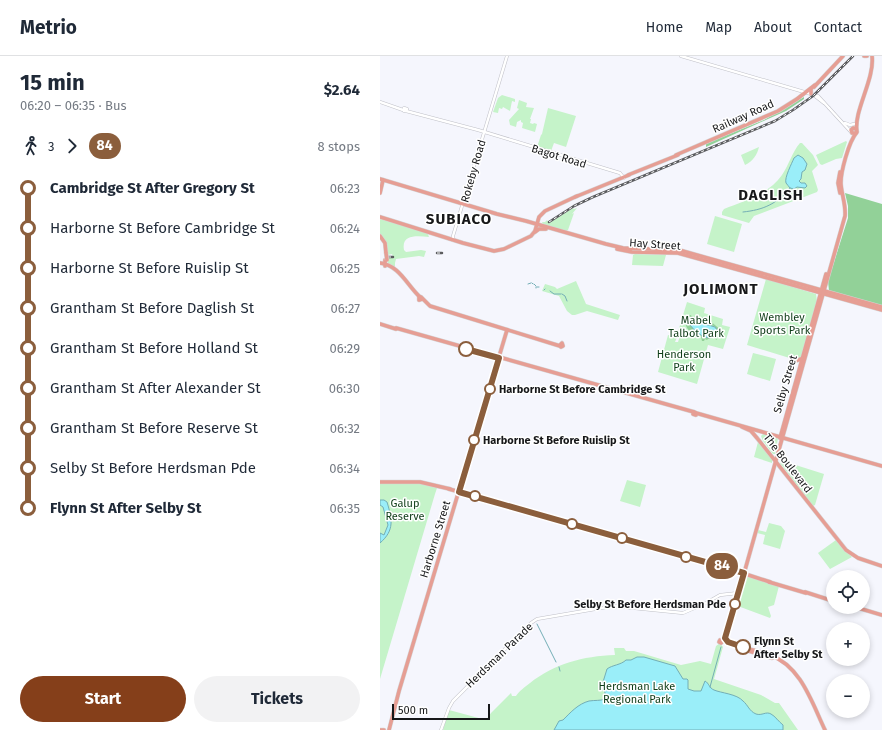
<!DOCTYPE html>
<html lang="en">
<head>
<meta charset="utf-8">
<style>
  :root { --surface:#fff; --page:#f2f2f3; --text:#1f2937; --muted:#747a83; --line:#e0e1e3; --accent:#853f1a }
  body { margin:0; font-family:"Fira Sans",sans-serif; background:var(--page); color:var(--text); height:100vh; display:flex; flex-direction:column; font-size:15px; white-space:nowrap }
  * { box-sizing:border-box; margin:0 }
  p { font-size:13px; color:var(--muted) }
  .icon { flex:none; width:22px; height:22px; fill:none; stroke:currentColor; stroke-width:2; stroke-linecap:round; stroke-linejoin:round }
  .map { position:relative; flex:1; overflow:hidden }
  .sheet { display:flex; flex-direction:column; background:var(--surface); width:380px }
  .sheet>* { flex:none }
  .badge { padding:0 8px; border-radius:13px; font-size:14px; line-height:26px }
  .tools { position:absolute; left:446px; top:514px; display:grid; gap:8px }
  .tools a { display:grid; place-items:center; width:44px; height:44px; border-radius:50%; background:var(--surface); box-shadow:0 2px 6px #0003; font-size:20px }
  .scale { position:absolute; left:12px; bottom:10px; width:98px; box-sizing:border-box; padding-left:4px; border:2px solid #17181a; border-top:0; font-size:11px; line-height:14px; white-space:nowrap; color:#17181a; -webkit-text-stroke:3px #fff; paint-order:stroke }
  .map>.badge { position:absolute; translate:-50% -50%; box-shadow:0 0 0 2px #fff }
  .legs { display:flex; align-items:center; gap:6px; height:44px; padding:0 20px; font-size:13px }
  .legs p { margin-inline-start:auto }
  .summary { display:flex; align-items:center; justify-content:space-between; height:68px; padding:0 20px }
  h1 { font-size:22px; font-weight:700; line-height:30px }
  .button { display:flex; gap:8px; margin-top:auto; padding:8px 20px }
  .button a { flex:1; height:46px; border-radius:24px; background:var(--accent); color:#fff; font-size:16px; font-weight:700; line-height:46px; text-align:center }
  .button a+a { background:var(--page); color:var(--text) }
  ul { padding:0 20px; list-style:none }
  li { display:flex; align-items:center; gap:14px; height:40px; font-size:15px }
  li i { display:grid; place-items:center; width:6px; height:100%; margin:0 5px; background:currentColor }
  li i::after { content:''; width:10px; height:10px; margin:-5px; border:3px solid; border-radius:50%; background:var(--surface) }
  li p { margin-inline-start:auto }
  li:first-child i { background:linear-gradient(#0000 50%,currentColor 0) }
  li:last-child i { background:linear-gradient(currentColor 50%,#0000 0) }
  header { display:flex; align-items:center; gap:24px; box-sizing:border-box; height:56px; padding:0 20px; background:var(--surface); border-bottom:1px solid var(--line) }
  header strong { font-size:19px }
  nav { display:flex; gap:22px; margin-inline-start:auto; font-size:14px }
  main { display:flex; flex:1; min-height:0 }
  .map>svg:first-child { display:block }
  .green { fill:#c5f3c9 }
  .forest { fill:#92d198; fill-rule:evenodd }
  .water { fill:#9aeef9; stroke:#73aeb6 }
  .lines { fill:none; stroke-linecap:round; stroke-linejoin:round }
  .stream { stroke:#73aeb6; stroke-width:1 }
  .secondary-casing { stroke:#c0c1c8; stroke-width:3.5 }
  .primary-casing { stroke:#d5d5d6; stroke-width:4.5 }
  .secondary { stroke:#fff; stroke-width:2.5 }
  .primary { stroke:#e69e94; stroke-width:3.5 }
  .rail-casing { stroke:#5b5c5f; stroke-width:2.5 }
  .rail { stroke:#fff; stroke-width:1; stroke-dasharray:3; stroke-linecap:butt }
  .primary-bridge-casing { stroke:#d5d5d6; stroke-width:4.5; stroke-linecap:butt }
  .primary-bridge { stroke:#e69e94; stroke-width:3.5 }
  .line-1-casing { stroke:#fff; stroke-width:9 }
  .line-1 { stroke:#8b5e3c; stroke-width:6 }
  .stop-1-dot { fill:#fff; stroke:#8b5e3c; stroke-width:2 }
  .labels { text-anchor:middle; stroke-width:3; stroke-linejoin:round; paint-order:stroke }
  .street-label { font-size:11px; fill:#17181a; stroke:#fff }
  .park-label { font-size:11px; fill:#0e3c17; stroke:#fff }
  .stop-label { font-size:11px; font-weight:bold; fill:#17181a; stroke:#fff; text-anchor:start }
  .district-label { font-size:15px; font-weight:bold; letter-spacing:1px; fill:#17181a; stroke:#fff }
</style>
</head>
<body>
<header>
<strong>Metrio</strong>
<nav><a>Home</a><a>Map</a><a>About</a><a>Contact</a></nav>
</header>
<main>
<section class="sheet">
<div class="summary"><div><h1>15 min</h1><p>06:20 – 06:35 · Bus</p></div><b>$2.64</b></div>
<div class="legs"><svg class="icon" aria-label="walk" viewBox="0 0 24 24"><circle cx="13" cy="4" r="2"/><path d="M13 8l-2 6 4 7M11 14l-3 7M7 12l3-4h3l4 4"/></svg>3<svg class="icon" aria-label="forward" viewBox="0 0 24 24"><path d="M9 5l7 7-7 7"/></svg><b class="badge" style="background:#8b5e3c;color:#fff">84</b><p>8 stops</p></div>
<ul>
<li><i style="color:#8b5e3c"></i><b>Cambridge St After Gregory St</b><p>06:23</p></li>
<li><i style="color:#8b5e3c"></i><span>Harborne St Before Cambridge St</span><p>06:24</p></li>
<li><i style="color:#8b5e3c"></i><span>Harborne St Before Ruislip St</span><p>06:25</p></li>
<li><i style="color:#8b5e3c"></i><span>Grantham St Before Daglish St</span><p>06:27</p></li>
<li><i style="color:#8b5e3c"></i><span>Grantham St Before Holland St</span><p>06:29</p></li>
<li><i style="color:#8b5e3c"></i><span>Grantham St After Alexander St</span><p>06:30</p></li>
<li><i style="color:#8b5e3c"></i><span>Grantham St Before Reserve St</span><p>06:32</p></li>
<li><i style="color:#8b5e3c"></i><span>Selby St Before Herdsman Pde</span><p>06:34</p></li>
<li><i style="color:#8b5e3c"></i><b>Flynn St After Selby St</b><p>06:35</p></li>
</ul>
<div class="button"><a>Start</a><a>Tickets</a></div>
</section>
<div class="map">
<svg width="502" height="674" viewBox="0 0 502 674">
  <rect width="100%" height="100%" fill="#f5f6fd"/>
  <g class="green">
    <path d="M 122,39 L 135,43 L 135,46 L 132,45 L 130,55 L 123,51 L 122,53 L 119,52 L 118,57 L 113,56 L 118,42 Z"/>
    <path d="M 139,44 L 147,47 L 146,51 L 154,52 L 150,63 L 151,63 L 150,67 L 153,68 L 152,69 L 154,67 L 157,68 L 155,76 L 142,72 L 143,67 L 141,66 L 141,64 L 137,66 L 136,71 L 130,69 L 129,64 L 139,53 L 137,52 Z"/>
    <path d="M 168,52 L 196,60 L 186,91 L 174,87 L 171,95 L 157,91 L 161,79 L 162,78 Z"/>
    <path d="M 466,85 L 467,86 L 462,102 L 456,103 L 442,109 L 440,108 L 436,99 Z"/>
    <path d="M 420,87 L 422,87 L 433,99 L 438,109 L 432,115 L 438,134 L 437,136 L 374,160 L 369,167 L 342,159 L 342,156 L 344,153 C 364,145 389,138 402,119 C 409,109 412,96 420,87 Z"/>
    <path d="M 379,91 C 377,99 373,105 365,109 L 361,99 Z"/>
    <path d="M 193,152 L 194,153 L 197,152 L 192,158 L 194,157 L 188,174 L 186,175 L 163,168 L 162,166 L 165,166 L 167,164 L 169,167 Z"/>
    <path d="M 335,160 L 362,168 L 354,196 L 327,188 Z"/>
    <path d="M 0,163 L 47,176 L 49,181 C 37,180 21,178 24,194 L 26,196 L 41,194 L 46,195 L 44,201 L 39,200 L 16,203 L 15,207 L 15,212 L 8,208 L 8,202 L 13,201 L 12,198 L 8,199 L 7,190 L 0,179 Z"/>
    <path d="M 255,198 L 286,199 L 283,210 L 252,209 L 253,199 Z"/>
    <path d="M 386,223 L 436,238 L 437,245 L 421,303 L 416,304 L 367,289 Z"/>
    <path d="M 196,225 L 206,248 L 240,259 L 238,264 L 207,255 L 195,259 L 192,259 L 187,255 L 179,240 L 162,235 L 165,228 L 175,231 L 177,233 Z"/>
    <path d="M 307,246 L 325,252 L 324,257 L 343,263 L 342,269 L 350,271 L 343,293 L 328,289 L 317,328 L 278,316 L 288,279 L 297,281 L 295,286 L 298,286 L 300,280 L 297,279 Z"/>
    <path d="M 373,297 L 396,303 L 390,325 L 367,318 Z"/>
    <path d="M 383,378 L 398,382 L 395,398 L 393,398 L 383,385 L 381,380 Z"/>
    <path d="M 378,386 L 392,403 L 392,407 L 374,401 Z"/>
    <path d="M 403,405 L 444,418 L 435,449 L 433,450 L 400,407 Z"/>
    <path d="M 247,424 L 266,429 L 260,451 L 240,445 Z"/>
    <path d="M 39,427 L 57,432 L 55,438 L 0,623 L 0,428 Z"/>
    <path d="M 389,467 L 401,470 L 405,475 L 400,493 L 383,488 L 385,479 L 377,477 L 378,474 L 386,476 Z"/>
    <path d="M 456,484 L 472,501 L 450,513 L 438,497 Z"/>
    <path d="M 365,520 L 399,530 L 394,549 L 388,551 L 391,560 L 390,562 L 355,549 Z"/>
    <path d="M 340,587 L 343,591 L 334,623 L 381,639 L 395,647 L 399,647 L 418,674 L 63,674 L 69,654 L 106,664 L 111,657 L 131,637 L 132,640 L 136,640 C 139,635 145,631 150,627 C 174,608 203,600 235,599 L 234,592 L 244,592 L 246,595 L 254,595 L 301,609 L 320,605 L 331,608 L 336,590 Z"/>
  </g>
  <g class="forest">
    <path d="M 424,41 L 424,43 L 406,55 L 388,63 L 326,91 L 326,88 L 327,87 L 384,64 Z"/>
    <path d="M 465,137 L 502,148 L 502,250 L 449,235 L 448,225 L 468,162 L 468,150 Z"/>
    <path d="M 310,259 L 321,265 L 322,264 L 322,261 L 328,263 L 325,265 L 329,264 L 342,275 L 341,279 L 339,277 L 336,279 L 337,284 L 334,282 L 328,283 L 327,284 L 325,283 L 324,285 L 322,285 L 321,281 C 311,279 301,270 308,260 ZM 309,263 L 334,270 L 336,272 L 335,279 L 330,282 C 319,281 312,274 309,263 Z"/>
  </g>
  <g class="water">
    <path d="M 418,99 L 423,102 L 427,108 L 425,114 L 422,116 L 421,123 L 419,125 L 421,127 L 425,127 L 427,130 L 425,132 L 417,131 L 414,133 L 410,132 C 409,130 407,129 406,127 C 404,122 412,107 414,102 Z"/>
    <path d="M 308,263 L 335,271 L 337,274 L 335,279 L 330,282 C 319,281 313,273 307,265 Z"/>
    <path d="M 0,444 L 4,444 L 7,446 C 12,463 15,474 0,487 L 0,477 L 4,479 L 8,469 L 3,451 L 0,449 Z"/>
    <path d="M 257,601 L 264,601 L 295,610 L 303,623 L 307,623 L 308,624 L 308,633 L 314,635 L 321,635 L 325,625 C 329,627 329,632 334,634 C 341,637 357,638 363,645 C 368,649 369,655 376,658 C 382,660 386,655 391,658 C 395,660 399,666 403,669 L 403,674 L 174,674 L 179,665 L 183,664 C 191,656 198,648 209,645 C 215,644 220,645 225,643 L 225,637 L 223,626 L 227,613 C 232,609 241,609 246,604 L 251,604 Z"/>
  </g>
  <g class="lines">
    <g class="stream">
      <path d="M 363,156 C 383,154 397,148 410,132"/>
      <path d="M 152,227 L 153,228"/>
      <path d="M 148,228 L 151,227"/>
      <path d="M 154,228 L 156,230"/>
      <path d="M 157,231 L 159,231"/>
      <path d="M 156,232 L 156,231"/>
      <path d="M 164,234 L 165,233"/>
      <path d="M 170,235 L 174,238 L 181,238"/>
      <path d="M 182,238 L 185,240 L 187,245"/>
      <path d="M 157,568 L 176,606"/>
      <path d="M 179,611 L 180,615"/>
      <path d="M 330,631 L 341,591"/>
    </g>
    <g class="secondary-casing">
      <g id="secondary">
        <path d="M 301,0 L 438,40 L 449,52"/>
        <path d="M 435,40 L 444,47"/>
        <path d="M 0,46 L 23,54"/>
        <path d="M 24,52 L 27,53 L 26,55 L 24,55 Z"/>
        <path d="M 449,52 L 471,76"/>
        <path d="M 26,55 L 98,74 L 240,117 L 244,122"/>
        <path d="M 465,67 L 470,69 L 474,68"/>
        <path d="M 73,184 L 73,180 L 127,0"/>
        <path d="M 61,674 L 69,652 L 73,645 L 151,567 L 157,563 L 233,550 L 303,557 L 326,547 L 340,539 L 358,537"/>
      </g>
    </g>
    <g class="primary-casing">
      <g id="primary">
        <path d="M 484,0 L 487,0"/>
        <path d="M 434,31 L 463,0"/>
        <path d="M 431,33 L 431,38"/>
        <path d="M 476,77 L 472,77 L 471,74 L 473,72 L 476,73"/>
        <path d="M 296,99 L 398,55 L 417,43 L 435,29"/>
        <path d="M 460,116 L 458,127 L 460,137"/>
        <path d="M 248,119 L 298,99"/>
        <path d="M 0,123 L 117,158 L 146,165 L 226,188 L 243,192 L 299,194 L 502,251"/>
        <path d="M 0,137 L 3,124"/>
        <path d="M 195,141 L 249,119"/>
        <path d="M 0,161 L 83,187 L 114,195 L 124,193 L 151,180 L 155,175 L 159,161 L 165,155 L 197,140"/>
        <path d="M 155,176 L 159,173 L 166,173"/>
        <path d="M 0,180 L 5,187 L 6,197"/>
        <path d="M 237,193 L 252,196 L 298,197 L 502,254"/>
        <path d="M 5,204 L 5,210"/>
        <path d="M 0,207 C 19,209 27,229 40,241"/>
        <path d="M 39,241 L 41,241 L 42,243 L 39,244 Z"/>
        <path d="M 42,242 L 50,250 L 180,290"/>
        <path d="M 0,268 L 16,273"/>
        <path d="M 16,272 L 314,356"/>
        <path d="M 182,287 L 183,290 L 181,291 L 180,289 Z"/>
        <path d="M 415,305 L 421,303"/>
        <path d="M 314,356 L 316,357 L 316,359 L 313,358 Z"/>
        <path d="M 316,357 L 502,410"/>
        <path d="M 362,371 L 371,375 L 377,382 L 466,494 L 478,502 L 502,510"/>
        <path d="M 400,382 L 446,218"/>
        <path d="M 0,426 L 40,426 L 70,433"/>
        <path d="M 69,433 L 248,483 L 308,502"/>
        <path d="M 307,501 L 350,513 L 390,526"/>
        <path d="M 389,526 L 426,537"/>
        <path d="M 425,536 L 453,545"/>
        <path d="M 475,551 L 502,559"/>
        <path d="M 340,584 L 343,585 L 341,587 L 339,586 Z"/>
        <path d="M 342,585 L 347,574 L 363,521 L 465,160 C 466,149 462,140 461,129 C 460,117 469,85 477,76 C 473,56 495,23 492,0"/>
        <path d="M 343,585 C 357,592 375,593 390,599 C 421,610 432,647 445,674"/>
        <path d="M 369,595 L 392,602"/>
        <path d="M 0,674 L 4,674"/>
        <path d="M 9,674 L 19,635 L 127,274"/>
      </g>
    </g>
    <use href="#secondary" class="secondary"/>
    <use href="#primary" class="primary"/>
    <g class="rail-casing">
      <g id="rail">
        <path d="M 169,166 L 194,150 L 213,141 L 395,65 L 413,54 L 433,40 L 473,0"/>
        <path d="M 57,197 L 62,197"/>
        <path d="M 8,201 L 13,201"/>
      </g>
    </g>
    <use href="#rail" class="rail"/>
    <g class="primary-bridge-casing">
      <path id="primary-bridge" d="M 6,197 L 7,204"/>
    </g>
    <use href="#primary-bridge" class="primary-bridge"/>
  </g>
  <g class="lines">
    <g class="line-1-casing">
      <path id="line-1" d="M 86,293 L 119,302 L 79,436 L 364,517 L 345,582 L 348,586 L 363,591"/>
    </g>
    <use href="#line-1" class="line-1"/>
  </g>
  <g class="stop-1-dot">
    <circle cx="86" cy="293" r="7"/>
    <circle cx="110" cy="333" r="5"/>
    <circle cx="94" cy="384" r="5"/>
    <circle cx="95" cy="440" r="5"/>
    <circle cx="192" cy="468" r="5"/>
    <circle cx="242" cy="482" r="5"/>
    <circle cx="306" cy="501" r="5"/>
    <circle cx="355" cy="548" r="5"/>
    <circle cx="363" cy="591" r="7"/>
  </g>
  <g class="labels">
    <g class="street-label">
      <text transform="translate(363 60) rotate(-24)" y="4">Railway Road</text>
      <text transform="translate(179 100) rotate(17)" y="4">Bagot Road</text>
      <text transform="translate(93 115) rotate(-74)" y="4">Rokeby Road</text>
      <text transform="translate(275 188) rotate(4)" y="4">Hay Street</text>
      <text transform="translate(405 328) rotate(-74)" y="4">Selby Street</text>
      <text transform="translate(408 407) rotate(52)" y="4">The Boulevard</text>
      <text transform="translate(55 483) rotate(-73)" y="4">Harborne Street</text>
      <text transform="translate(119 599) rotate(-44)" y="4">Herdsman Parade</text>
    </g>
    <g class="park-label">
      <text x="402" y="265">Wembley<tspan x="402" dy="13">Sports Park</tspan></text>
      <text x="316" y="268">Mabel<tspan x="316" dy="13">Talbot Park</tspan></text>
      <text x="304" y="302">Henderson<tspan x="304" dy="13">Park</tspan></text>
      <text x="25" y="451">Galup<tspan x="25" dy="13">Reserve</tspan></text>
      <text x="257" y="634">Herdsman Lake<tspan x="257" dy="13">Regional Park</tspan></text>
    </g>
    <g class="stop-label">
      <text x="119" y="337">Harborne St Before Cambridge St</text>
      <text x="103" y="388">Harborne St Before Ruislip St</text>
      <text x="346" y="552" text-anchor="end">Selby St Before Herdsman Pde</text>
      <text x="374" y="589">Flynn St<tspan x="374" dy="13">After Selby St</tspan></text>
    </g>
    <g class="district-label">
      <text x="391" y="144">DAGLISH</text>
      <text x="79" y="168">SUBIACO</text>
      <text x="341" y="238">JOLIMONT</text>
    </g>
  </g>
</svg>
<div class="tools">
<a><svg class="icon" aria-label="locate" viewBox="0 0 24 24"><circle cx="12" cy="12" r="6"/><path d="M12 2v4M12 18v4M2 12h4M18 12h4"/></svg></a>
<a>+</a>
<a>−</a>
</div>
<div class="scale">500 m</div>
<b class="badge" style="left:342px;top:510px;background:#8b5e3c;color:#fff">84</b>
</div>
</main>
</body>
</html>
